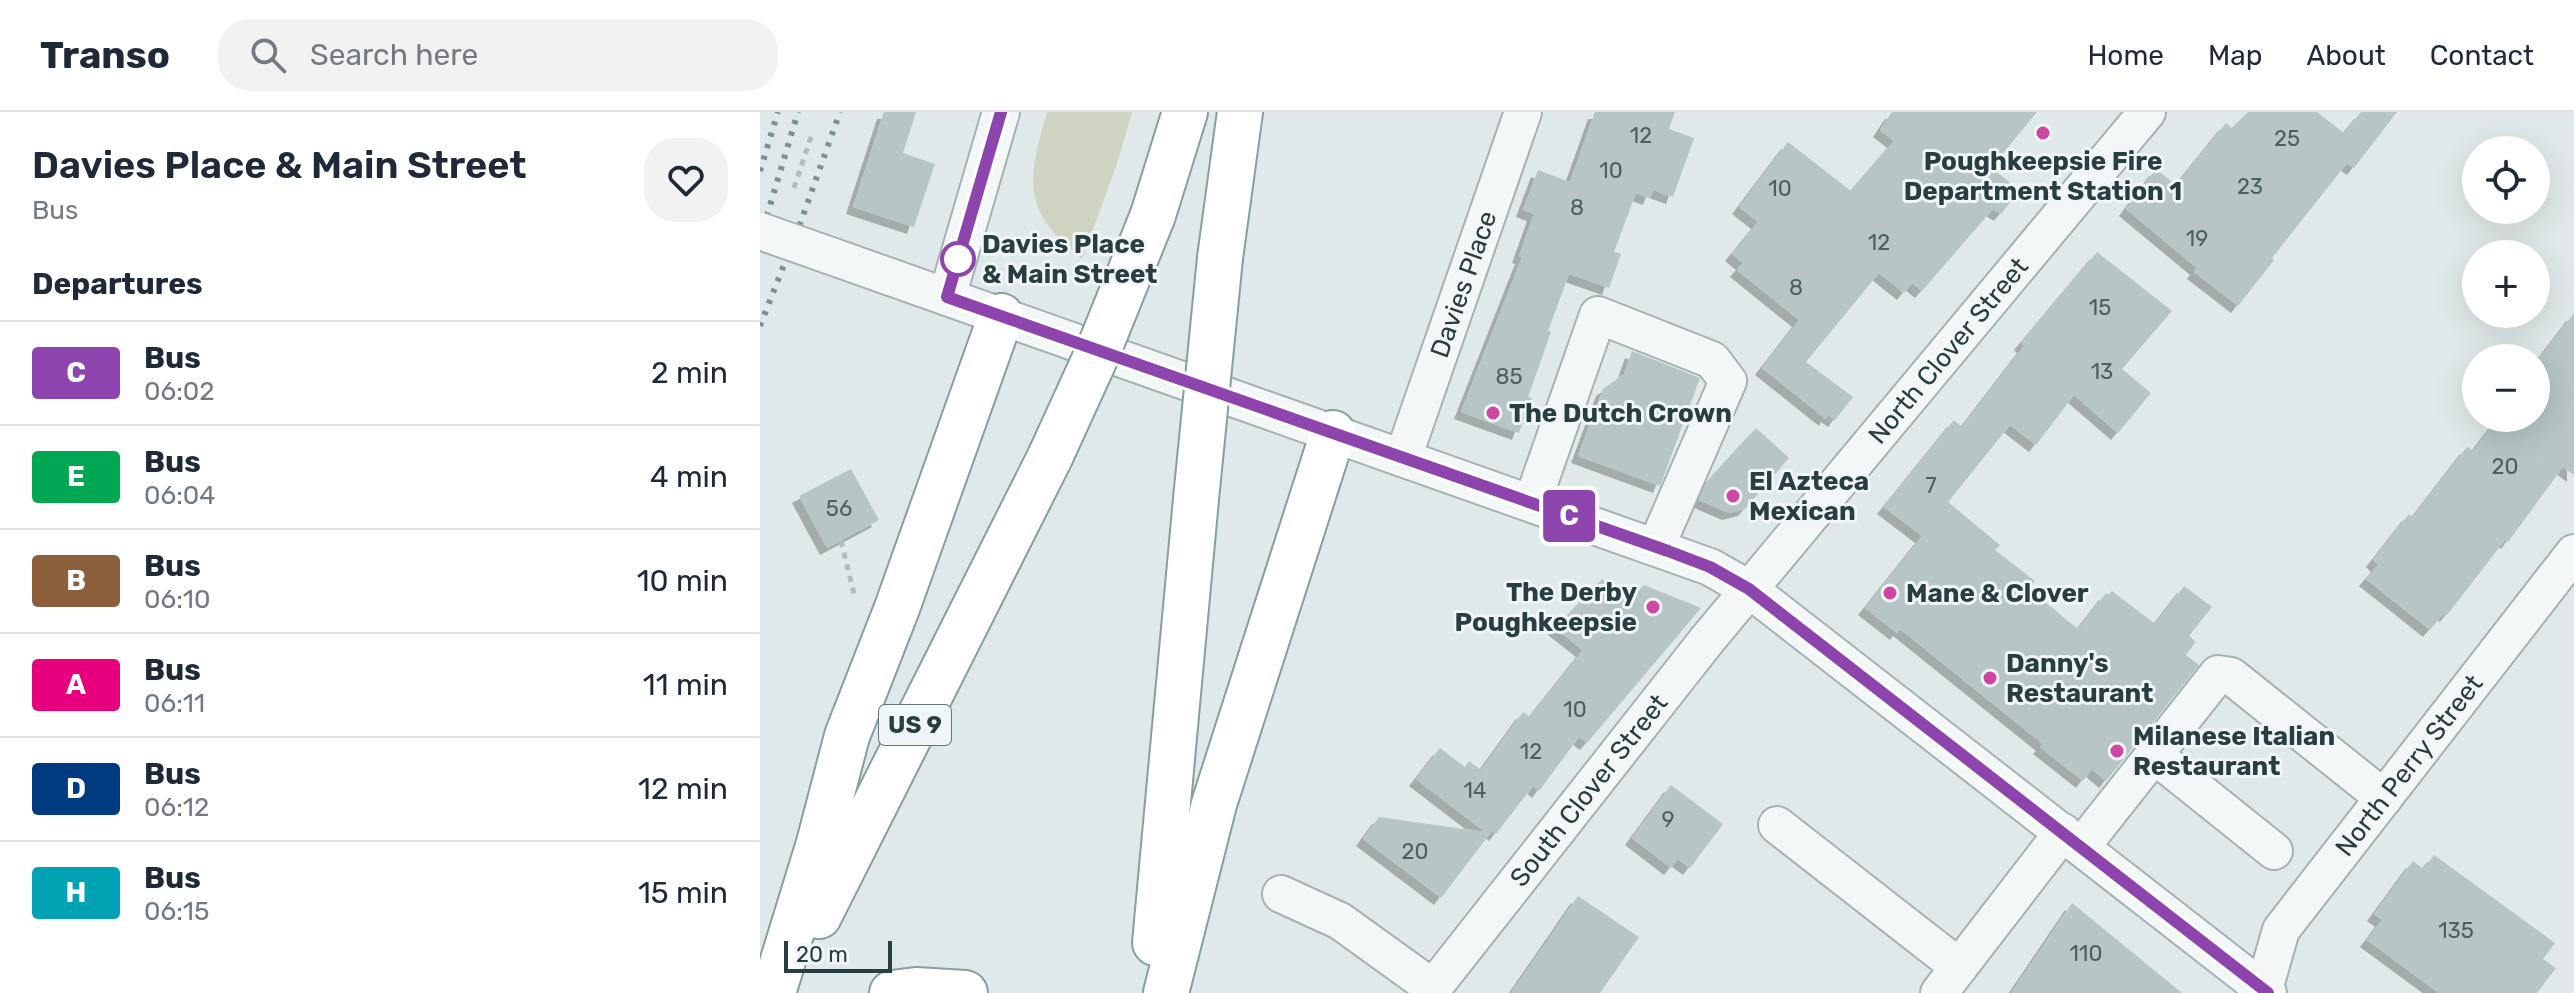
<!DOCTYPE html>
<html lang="en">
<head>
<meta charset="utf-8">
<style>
  :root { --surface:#fff; --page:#f2f2f3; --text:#1f2937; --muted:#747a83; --line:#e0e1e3 }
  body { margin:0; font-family:Rubik,sans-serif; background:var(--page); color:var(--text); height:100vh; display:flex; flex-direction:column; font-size:30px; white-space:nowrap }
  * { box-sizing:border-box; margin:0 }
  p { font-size:26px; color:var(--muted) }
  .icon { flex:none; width:44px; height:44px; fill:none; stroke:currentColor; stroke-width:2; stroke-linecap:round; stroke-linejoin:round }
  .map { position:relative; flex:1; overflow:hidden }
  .panel { display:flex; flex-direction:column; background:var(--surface); width:760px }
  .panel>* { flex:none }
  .badge { padding:0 16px; border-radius:6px; font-size:28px; line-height:52px }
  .tools { position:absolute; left:1702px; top:24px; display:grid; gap:16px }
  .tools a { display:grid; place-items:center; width:88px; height:88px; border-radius:50%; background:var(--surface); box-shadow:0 8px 32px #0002; font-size:40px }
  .scale { position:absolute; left:24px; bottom:20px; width:108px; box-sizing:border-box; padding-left:8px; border:4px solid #293e41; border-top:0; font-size:22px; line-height:28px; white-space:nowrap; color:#293e41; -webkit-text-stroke:6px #f0f6f7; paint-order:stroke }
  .map>.badge { position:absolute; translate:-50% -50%; box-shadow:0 0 0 4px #fff }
  h2 { padding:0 32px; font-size:30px; line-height:72px }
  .round { display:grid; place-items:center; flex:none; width:84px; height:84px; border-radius:32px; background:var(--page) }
  .overview { display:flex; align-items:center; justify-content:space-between; height:136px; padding:0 32px }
  h1 { font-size:38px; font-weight:600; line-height:60px }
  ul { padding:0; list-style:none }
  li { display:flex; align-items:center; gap:24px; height:104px; padding:0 32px; border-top:2px solid var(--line) }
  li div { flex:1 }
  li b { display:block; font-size:30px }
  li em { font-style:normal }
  li .badge { min-width:88px; font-weight:700; text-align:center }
  header { display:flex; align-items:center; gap:48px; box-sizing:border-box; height:112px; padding:0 40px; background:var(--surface); border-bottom:2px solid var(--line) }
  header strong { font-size:38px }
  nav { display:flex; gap:44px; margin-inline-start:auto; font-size:28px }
  .search { width:560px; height:72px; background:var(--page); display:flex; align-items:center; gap:20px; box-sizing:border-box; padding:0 28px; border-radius:32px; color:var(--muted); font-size:30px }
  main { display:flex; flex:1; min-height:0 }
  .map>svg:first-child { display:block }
  .green { fill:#cfd3c1 }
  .building { fill:#b7c5c6; filter:url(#shadow) }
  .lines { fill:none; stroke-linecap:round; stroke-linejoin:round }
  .minor-casing { stroke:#a5b2b3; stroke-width:40 }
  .highway-casing { stroke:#889ea0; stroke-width:48 }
  .path { stroke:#b2bcbd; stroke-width:5; stroke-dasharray:6 6; stroke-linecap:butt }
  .minor { stroke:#f3f7f7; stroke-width:36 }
  .highway { stroke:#fff; stroke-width:44 }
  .rail { stroke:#7a9193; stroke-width:6; stroke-dasharray:4 8; stroke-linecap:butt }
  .minor-bridge-casing { stroke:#a5b2b3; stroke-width:40; stroke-linecap:butt }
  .highway-bridge-casing { stroke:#889ea0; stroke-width:48; stroke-linecap:butt }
  .minor-bridge { stroke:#f3f7f7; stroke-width:36 }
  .highway-bridge { stroke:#fff; stroke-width:44 }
  .line-casing { stroke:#fff; stroke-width:18 }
  .line { stroke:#8e44ad; stroke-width:12 }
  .poi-dot { fill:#cf45a4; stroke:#f0f6f7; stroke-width:3 }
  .stop-dot { fill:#fff; stroke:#8e44ad; stroke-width:4 }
  .labels { text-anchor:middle; stroke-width:6; stroke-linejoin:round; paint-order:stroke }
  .number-label { font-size:22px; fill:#4c6062 }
  .shield { fill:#f0f6f7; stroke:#657578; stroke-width:2 }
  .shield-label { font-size:24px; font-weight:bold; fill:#293e41 }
  .poi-label { font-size:26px; font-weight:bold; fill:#293e41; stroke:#f0f6f7; text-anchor:start }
  .stop-label { font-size:26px; font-weight:bold; fill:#293e41; stroke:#f0f6f7; text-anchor:start }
  .street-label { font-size:26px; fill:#293e41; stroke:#f0f6f7 }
</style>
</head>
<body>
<header>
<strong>Transo</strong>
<div class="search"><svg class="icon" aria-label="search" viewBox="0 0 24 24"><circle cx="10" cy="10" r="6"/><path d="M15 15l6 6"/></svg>Search here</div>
<nav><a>Home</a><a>Map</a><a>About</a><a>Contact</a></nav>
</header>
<main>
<section class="panel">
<div class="overview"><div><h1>Davies Place &amp; Main Street</h1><p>Bus</p></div><a class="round"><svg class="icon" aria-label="heart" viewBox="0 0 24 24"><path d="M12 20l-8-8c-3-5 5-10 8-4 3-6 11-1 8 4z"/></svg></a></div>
<h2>Departures</h2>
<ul>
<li><span class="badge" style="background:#8e44ad;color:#fff">C</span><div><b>Bus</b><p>06:02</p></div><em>2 min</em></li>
<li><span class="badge" style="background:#00a651;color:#fff">E</span><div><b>Bus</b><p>06:04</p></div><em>4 min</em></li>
<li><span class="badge" style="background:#8b5e3c;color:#fff">B</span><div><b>Bus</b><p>06:10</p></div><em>10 min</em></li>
<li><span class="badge" style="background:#e6007e;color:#fff">A</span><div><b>Bus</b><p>06:11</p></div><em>11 min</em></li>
<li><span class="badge" style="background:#003b80;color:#fff">D</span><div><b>Bus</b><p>06:12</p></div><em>12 min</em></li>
<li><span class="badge" style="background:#00a3b4;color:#fff">H</span><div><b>Bus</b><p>06:15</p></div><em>15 min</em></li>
</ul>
</section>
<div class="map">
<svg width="1814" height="881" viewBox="0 0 1814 881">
  <defs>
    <filter id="shadow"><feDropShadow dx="-7" dy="7" stdDeviation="0" flood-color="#0004"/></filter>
  </defs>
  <rect width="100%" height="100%" fill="#e0e9e9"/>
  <path class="green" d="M 287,0 L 372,0 L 358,49 L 322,147 C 261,98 267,70 287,0 Z"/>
  <g class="building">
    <path d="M 124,0 L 156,0 L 143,41 L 175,52 L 154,115 L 93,95 Z"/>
    <path d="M 835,0 L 915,0 L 909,17 L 934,26 L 913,85 L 893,78 L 890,86 L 876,81 L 854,140 L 861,142 L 849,176 L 809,162 L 788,219 L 791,220 L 768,285 L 772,286 L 759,321 L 701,300 L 762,145 L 759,144 L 774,102 L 763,98 L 778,58 L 810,70 Z"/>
    <path d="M 1132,0 L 1277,0 L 1231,56 L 1260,78 L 1241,102 L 1233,97 L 1162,179 L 1152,171 L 1144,181 L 1119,161 L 1046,250 L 1093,285 L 1075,308 L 1068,303 L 1066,307 L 1002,256 L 1039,208 L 977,158 L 983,151 L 972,142 L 998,110 L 979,95 L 1028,30 L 1091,79 L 1134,29 L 1120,18 Z"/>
    <path d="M 1488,0 L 1557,0 L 1584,21 L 1601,0 L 1637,0 L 1594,56 L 1587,51 L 1512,146 L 1514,148 L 1478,194 L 1434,160 L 1437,156 L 1366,97 L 1396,57 L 1416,73 L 1466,11 L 1472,16 Z"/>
    <path d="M 1337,140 L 1412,199 L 1362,257 L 1391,281 L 1358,321 L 1314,283 L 1276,333 L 1250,313 L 1188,390 L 1240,433 L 1235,438 L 1275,469 L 1269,477 L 1318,517 L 1346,481 L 1348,483 L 1352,479 L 1395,512 L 1424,474 L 1452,495 L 1429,524 L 1436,530 L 1426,543 L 1439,553 L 1346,669 L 1332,657 L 1323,669 L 1280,635 L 1283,632 L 1140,517 L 1137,521 L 1105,496 L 1162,424 L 1124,395 L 1194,308 L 1202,315 L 1264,234 L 1261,231 Z"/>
    <path d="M 1814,201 L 1814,363 L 1803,355 L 1748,430 L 1745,428 L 1687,503 L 1684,501 L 1670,518 L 1606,467 L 1618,453 L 1613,448 L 1649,402 L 1653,405 L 1707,335 L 1713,339 L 1738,306 L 1776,306 L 1776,251 Z"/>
    <path d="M 872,239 L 940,266 L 900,374 L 818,344 L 843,277 L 864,262 Z"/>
    <path d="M 996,316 L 1029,346 L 985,397 L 969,401 L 939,388 L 946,371 Z"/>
    <path d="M 91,357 L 119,408 L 67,436 L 39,384 Z"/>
    <path d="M 842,467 L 871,486 L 884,473 L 941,496 L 827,631 L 819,625 L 779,679 L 773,674 L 736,722 L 732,719 L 681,786 L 603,727 L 619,705 L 725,720 L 656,667 L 680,636 L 705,655 L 709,649 L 721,658 L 763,600 L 770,605 L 823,538 L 795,516 Z"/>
    <path d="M 911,673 L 963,712 L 930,756 L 918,747 L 911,756 L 872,726 Z"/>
    <path d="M 1674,743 L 1795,831 L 1783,847 L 1796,856 L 1777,881 L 1679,881 L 1607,828 L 1622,808 L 1614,802 L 1653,749 L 1663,757 Z"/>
    <path d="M 818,784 L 879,825 L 840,881 L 751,881 Z"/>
    <path d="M 1312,791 L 1422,881 L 1251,881 Z"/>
  </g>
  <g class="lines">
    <g class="minor-casing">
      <g id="minor">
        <path d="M 71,144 L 950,455 L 989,477 L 1508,881"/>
        <path d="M 187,185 L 241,0"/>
        <path id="s1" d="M 643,346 L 763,0"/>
        <path d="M 772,391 L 838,203 L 952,248 L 968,269 L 896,435"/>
        <path d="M 1394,643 L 1514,739"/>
        <path d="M 1017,713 L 1199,855"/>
        <path d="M 1321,735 L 1458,562 L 1471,564 L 1624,686"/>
        <path d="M 521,782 L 580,809 L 673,876"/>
        <path id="s2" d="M 669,881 L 947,528 L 1387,0"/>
        <path d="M 1179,881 L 1303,720"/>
        <path id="s3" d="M 1503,881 L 1521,818 L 1814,441"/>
      </g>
    </g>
    <g class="highway-casing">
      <g id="highway">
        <path d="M 393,103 L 425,0"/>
        <path d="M 460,146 L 480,0"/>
        <path d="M 59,804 L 290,345"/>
        <path d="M 395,831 L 436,387"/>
        <path d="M 13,881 L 59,731 L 87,624 L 137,496 L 241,204"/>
        <path d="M 132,881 L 156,878 L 205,881"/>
        <path d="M 406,881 L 454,692 L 573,321"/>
      </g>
    </g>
    <g class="path">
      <path d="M 34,76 L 53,19"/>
      <path d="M 81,429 L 95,486"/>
    </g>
    <use href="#minor" class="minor"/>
    <use href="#highway" class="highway"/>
    <g class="rail">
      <path d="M 0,59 L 18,0"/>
      <path d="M 0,127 L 38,0"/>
      <path d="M 0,214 L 40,112 L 80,0"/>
    </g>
    <g class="minor-bridge-casing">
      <path id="minor-bridge" d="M 0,119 L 71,144"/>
    </g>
    <g class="highway-bridge-casing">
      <g id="highway-bridge">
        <path d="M 290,345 L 337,242 L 393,103"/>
        <path d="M 436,387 L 460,146"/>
      </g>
    </g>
    <use href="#minor-bridge" class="minor-bridge"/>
    <use href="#highway-bridge" class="highway-bridge"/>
  </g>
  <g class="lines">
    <g class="line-casing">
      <path id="line" d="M 241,0 L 187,185 L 908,439 L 950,455 L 989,477 L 1508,881"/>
    </g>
    <use href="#line" class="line"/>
  </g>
  <g class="poi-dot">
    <circle cx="1283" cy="21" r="8"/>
    <circle cx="733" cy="301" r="8"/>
    <circle cx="973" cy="384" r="8"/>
    <circle cx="1130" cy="481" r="8"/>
    <circle cx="893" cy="495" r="8"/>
    <circle cx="1230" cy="566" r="8"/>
    <circle cx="1357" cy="639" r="8"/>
  </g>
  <circle class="stop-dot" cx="198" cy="147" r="16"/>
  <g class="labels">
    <g class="number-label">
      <text x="881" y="31">12</text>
      <text x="1527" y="34">25</text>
      <text x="851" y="66">10</text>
      <text x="1490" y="82">23</text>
      <text x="1020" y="84">10</text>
      <text x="817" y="103">8</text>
      <text x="1437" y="134">19</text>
      <text x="1119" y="138">12</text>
      <text x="1036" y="183">8</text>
      <text x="1340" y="203">15</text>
      <text x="1342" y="267">13</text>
      <text x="749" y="272">85</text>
      <text x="1745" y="362">20</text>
      <text x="1171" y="381">7</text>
      <text x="79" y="404">56</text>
      <text x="815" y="605">10</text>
      <text x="771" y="647">12</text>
      <text x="715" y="686">14</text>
      <text x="908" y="715">9</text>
      <text x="655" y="747">20</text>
      <text x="1696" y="826">135</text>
      <text x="1326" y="849">110</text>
    </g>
    <rect class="shield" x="119" y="593" width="72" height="40" rx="6"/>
    <g class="shield-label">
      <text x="155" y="621">US 9</text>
    </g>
    <g class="poi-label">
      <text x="1283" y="58" text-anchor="middle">Poughkeepsie Fire<tspan x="1283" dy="30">Department Station 1</tspan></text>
      <text x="749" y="310">The Dutch Crown</text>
      <text x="989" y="378">El Azteca<tspan x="989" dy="30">Mexican</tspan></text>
      <text x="877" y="489" text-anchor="end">The Derby<tspan x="877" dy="30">Poughkeepsie</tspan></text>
      <text x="1146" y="490">Mane &amp; Clover</text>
      <text x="1246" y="560">Danny's<tspan x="1246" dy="30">Restaurant</tspan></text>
      <text x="1373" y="633">Milanese Italian<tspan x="1373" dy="30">Restaurant</tspan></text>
    </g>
    <g class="stop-label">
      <text x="222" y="141">Davies Place<tspan x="222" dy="30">&amp; Main Street</tspan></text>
    </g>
    <g class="street-label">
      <text dy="9" stroke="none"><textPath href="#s1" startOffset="184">Davies Place</textPath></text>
      <text dy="9" stroke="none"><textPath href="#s2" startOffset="826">North Clover Street</textPath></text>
      <text dy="9" stroke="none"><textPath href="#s3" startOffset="274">North Perry Street</textPath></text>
      <text dy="9" stroke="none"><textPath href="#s2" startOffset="258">South Clover Street</textPath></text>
    </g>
  </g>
</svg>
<div class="tools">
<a><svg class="icon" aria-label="locate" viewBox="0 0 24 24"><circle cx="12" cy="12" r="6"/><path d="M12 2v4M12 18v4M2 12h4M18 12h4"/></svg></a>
<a>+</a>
<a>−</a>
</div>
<div class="scale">20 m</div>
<b class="badge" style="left:809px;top:404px;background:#8e44ad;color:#fff">C</b>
</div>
</main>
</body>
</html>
